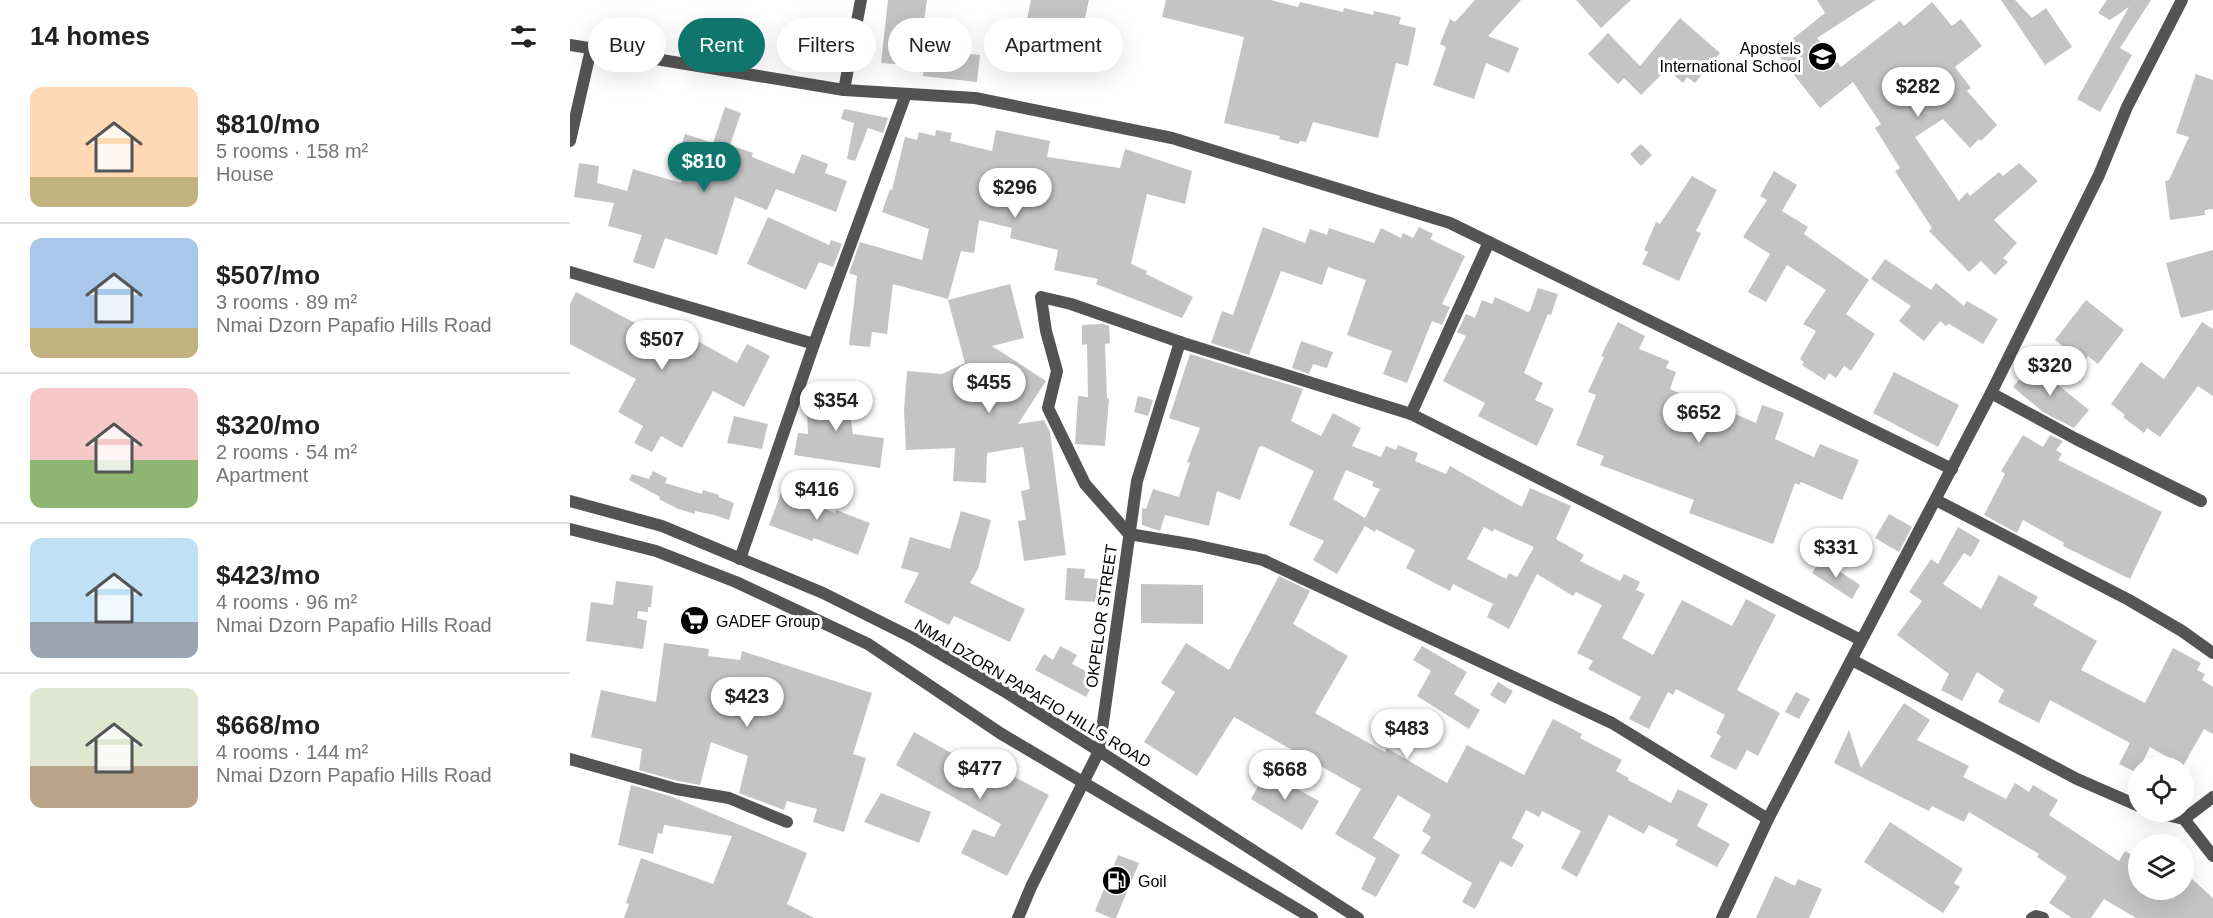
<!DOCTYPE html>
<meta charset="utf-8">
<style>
body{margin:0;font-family:Arial,sans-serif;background:#f6f6f6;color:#222;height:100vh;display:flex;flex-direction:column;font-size:22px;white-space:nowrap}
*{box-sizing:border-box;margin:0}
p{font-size:20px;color:#767676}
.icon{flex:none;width:33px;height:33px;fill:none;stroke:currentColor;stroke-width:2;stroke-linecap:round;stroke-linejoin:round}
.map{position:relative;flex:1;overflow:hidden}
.drawer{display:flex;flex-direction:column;background:#fff;width:570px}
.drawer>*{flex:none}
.hud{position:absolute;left:18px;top:18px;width:570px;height:54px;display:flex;gap:12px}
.tools{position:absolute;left:1558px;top:756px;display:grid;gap:12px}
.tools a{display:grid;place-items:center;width:66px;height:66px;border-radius:50%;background:#fff;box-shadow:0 6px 24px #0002;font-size:30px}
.price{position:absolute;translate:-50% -51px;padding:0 14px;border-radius:21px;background:#fff;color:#222;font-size:20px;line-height:39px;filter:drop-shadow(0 2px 3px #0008)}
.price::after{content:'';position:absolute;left:50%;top:36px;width:18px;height:14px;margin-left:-9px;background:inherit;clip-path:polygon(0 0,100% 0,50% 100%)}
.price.on{background:#0f766e;color:#fff}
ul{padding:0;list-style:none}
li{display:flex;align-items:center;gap:18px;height:150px;padding:0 30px}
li+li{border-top:2px solid #e0e0e0}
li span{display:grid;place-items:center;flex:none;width:168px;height:120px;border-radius:12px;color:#555}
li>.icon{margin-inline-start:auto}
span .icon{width:72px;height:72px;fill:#fffc;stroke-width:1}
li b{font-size:26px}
h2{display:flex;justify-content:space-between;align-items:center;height:72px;padding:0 30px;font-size:26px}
.chip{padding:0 21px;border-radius:27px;background:#fff;box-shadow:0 6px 24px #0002;font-size:21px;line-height:54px}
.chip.on{background:#0f766e;color:#fff}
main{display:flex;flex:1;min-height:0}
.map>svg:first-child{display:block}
</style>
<main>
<section class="drawer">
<h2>14 homes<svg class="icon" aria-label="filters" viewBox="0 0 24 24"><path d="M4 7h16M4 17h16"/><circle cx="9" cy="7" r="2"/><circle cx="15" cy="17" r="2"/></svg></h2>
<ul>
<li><span style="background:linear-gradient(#ffd9b3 75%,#c2b280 0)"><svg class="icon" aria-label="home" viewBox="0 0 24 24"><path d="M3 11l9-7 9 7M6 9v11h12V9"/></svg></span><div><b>$810/mo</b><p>5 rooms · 158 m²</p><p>House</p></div></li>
<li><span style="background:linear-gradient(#a9c7e8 75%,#c2b280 0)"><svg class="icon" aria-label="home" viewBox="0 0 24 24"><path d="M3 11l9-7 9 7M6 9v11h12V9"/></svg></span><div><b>$507/mo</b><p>3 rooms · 89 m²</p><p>Nmai Dzorn Papafio Hills Road</p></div></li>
<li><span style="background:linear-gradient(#f6c9c9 60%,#8fb573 0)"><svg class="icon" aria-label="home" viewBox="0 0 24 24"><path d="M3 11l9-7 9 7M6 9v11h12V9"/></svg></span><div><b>$320/mo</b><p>2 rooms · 54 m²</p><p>Apartment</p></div></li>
<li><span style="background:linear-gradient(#bfe0f5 70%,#9aa5b1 0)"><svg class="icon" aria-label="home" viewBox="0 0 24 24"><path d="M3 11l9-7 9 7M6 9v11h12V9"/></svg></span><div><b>$423/mo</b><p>4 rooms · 96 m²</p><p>Nmai Dzorn Papafio Hills Road</p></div></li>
<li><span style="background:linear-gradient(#dfe7d0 65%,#b9a48a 0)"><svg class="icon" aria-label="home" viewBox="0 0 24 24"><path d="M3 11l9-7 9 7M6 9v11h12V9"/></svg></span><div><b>$668/mo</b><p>4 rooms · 144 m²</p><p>Nmai Dzorn Papafio Hills Road</p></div></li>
</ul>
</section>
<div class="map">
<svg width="1643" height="918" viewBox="0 0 1643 918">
<rect width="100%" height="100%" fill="#fff"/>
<g fill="#c4c4c4" fill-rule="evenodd">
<path d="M318,0H357L350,48L410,55L407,82L353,76L354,66L311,63Z"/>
<path d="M461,0H519L507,53L472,46L474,38L454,34Z"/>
<path d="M596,0H701L728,7L730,2L773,12L774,8L803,15L804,11L831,17L829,24L846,28L838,66L826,63L808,138L743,122L736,142L730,141L728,144L709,139L710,136L654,123L674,37L592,17Z"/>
<path d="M905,0H951L918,36L949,48L939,73L916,63L904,99L863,85L876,47L870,44L880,19L885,22Z"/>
<path d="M1006,0H1061L1031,28Z"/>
<path d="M1247,0H1306L1247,38L1271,67L1330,21L1334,26L1362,2L1382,26L1391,19L1412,46L1385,67L1401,88L1397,91L1427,125L1411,141L1409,139L1400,148L1373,119L1345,137L1389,201L1397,192L1400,196L1429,172L1433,176L1449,163L1468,181L1424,220L1447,243L1433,258L1438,262L1425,275L1411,261L1399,272L1359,231L1362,228L1325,171L1330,168L1305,128L1311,124L1283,82L1250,108L1206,52L1255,13Z"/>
<path d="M1431,0H1445L1462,18L1476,8L1502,47L1475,65Z"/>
<path d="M1537,0H1581L1550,48L1562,55L1530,112L1507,99L1559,7L1540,20L1528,13Z"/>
<path d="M1110,18L1150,53L1125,83L1117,77L1113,83L1097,69L1071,95L1054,78L1048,84L1018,54L1038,33L1070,66Z"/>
<path d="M1626,74L1643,80V209L1635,210V215L1600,220L1595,181L1599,180L1619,137L1606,133Z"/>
<path d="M155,107L171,113L160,145L183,153L182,157L224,174L232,154L258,164L255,173L277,181L266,212L206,189L197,210L165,197L147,255L95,238L84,269L63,262L72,235L38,226L44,203L4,197L9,163L29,166L27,183L57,191L63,169L111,183L120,153L110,150L115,134L143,143Z"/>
<path d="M274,109L318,118L313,133L298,128L285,161L277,159L284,123L271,119Z"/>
<path d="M366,130L382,133L380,141L422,151L426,130L480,141L477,157L550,168L555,149L622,171L615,204L577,194L561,264L577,271L576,274L623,297L612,318L526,284L528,279L484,270L488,250L440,238L442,228L409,220L404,253L391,251L378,299L323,284L317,334L302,332L300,347L279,345L287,276L279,273L290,242L352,260L359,229L312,212L320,189L322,190L335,137L347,140L349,132L365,136Z"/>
<path d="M1071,144L1082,155L1071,166L1060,154Z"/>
<path d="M1204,171L1227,185L1212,211L1238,227L1234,234L1299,280L1276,314L1305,334L1281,371L1274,366L1266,378L1259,373L1255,380L1232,365L1234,362L1230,359L1246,331L1233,324L1256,290L1217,265L1196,302L1178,292L1200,254L1173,237L1197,200L1190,196Z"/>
<path d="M1122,176L1147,190L1126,231L1131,233L1109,281L1072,264L1078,252L1074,250L1086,222L1090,224Z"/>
<path d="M198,217L259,245L261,240L272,244L263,267L249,262L236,290L177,264Z"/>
<path d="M693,227L735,243L740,229L757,235L759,228L804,243L811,228L831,238L833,233L843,238L849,227L863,234L860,239L895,256L872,304L880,307L872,325L862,321L837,383L813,374L822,351L777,335L796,280L758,267L752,285L711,271L679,355L641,343L652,311L663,315Z"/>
<path d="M1643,250V310L1611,318L1596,263Z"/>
<path d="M1315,259L1361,290L1366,283L1394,306L1397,301L1428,319L1413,344L1379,324L1376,326L1370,321L1354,341L1329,321L1341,306L1301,279Z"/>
<path d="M440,284L454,338L422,346L476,381L448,424L474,420L480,432L496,555L454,561L448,521L456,520L451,491L460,489L453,447L417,453L416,483L383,481L385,448L336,450L334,410L337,371L372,374L395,363L378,300Z"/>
<path d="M968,288L988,294L981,315L978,314L954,373L973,383L965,400L984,409L967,446L908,416L915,403L873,381L896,336L887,332L896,314L905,318L912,300L922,304L925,297L958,312L960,311Z"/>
<path d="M6,292L90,336L97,324L167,363L177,344L200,356L174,407L143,391L112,448L91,436L82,452L64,443L73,426L48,412L66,379L0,344V304Z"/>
<path d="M1516,300L1554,330L1528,364L1518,356L1513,363L1485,340Z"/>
<path d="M1048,322L1075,336L1069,349L1099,361L1096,368L1106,372L1100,389L1130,402L1133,394L1160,406L1158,411L1186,423L1192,405L1214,413L1205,439L1244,457L1250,444L1289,460L1272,500L1231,482L1229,485L1225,483L1203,544L1119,513L1124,500L1030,465L1034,456L1006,445L1026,395L1018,392L1034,357L1031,356Z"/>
<path d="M1632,322L1643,329V396L1628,386L1590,437L1577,428L1574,433L1553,417L1555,415L1541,404L1571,362L1594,379Z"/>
<path d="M533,324L539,326L540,343L535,344L537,398L539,399L535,446L505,444L508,396L518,397L517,344L512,345V325Z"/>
<path d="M731,341L763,352L757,368L743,364L739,374L722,368Z"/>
<path d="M620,354L733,389L721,421L751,436L763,413L791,428L782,446L811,457L816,446L826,450L828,445L848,453L845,461L876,474L880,466L952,507L960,488L1001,506L986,539L1014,555L1010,561L1050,581L1054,574L1070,582L1066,590L1075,594L1052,638L1083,655L1112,600L1162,626L1176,599L1206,615L1167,690L1210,713L1188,756L1177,750L1166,770L1140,757L1151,736L1146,733L1155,715L1106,689L1103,695L1098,692L1079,729L1059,719L1071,697L1018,669L1023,661L1007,653L1032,605L1006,592L1003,596L967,574L939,629L917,617L923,604L883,584L880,591L836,568L845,550L806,529L805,532L795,526L767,574L743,560L754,541L719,525L744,471L692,446L689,447L670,500L647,491L639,526L595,515L590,531L572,525V508L576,509L583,489L609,497L620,463L617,462L630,428L599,418ZM776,470L804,482L802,486L810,489L795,518L763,499ZM914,527L923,532L924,529L964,547L947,577L939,573L936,579L897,559Z"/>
<path d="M1462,364L1519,410L1504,428L1473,412L1443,387Z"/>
<path d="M1324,372L1389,405L1368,447L1303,413Z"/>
<path d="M276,388L283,434L314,438L310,468L224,455L228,433L238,434L236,391Z"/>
<path d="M568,396L583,400L578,416L564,412Z"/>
<path d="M164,416L198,424L192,449L157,443Z"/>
<path d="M1453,435L1473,447L1480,435L1493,441L1486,450L1492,454L1488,460L1592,512L1560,579L1493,546L1494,543L1453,520L1447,533L1414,515L1435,474L1431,471Z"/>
<path d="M83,471L97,478L95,483L132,494L133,490L149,495V497L164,503L159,520L144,515L125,511V514L108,509L89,499L90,497L59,480L62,474L79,479Z"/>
<path d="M219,479L237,486L231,500L265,513L266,510L300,523L288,555L244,538L242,541L199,525L211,493L213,494Z"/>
<path d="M391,511L421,520L408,569L400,583L455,609L440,642L384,616L379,625L334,602L349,573L331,568L340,537L380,549Z"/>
<path d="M1319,514L1342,527L1329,552L1305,538Z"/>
<path d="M1388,527L1410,540L1401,557L1394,553L1373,584L1411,609L1429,575L1468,597L1463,605L1527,641L1511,670L1575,703L1603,648L1631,663L1627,670L1635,674L1632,680L1643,687V734L1634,729L1613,766L1580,747L1567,773L1549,764L1560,743L1480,700L1469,723L1428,702L1434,690L1407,672L1392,701L1371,690L1379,674L1327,635L1352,601L1339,592L1361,559L1368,564Z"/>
<path d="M1251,559L1290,585L1282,599L1242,573Z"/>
<path d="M497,568L515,569L514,578L542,580L541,603L495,600Z"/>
<path d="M709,576L740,591L723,624L778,656L745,713L815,752L817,748L877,783L897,745L954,775L983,719L1012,734L1010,738L1052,760L1046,771L1059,778L1058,780L1101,803L1108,789L1138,804L1127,826L1160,844L1147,867L1105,845L1108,840L1079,825L1074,834L1039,815L1007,877L991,868L1011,831L972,811L969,817L956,810L942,838L954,845L942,867L930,861L905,909L892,902L902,883L851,853L861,837L852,831L861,815L828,795L803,838L830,855L806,897L791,889L806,858L765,834L791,789L664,717L627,776L574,742L605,692L591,683L616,643L659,670Z"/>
<path d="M46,581L83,586L81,607H78V612L68,611L67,618L77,621L73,649L16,641L21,602L43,605Z"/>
<path d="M571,584L633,585V624L571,623Z"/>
<path d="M94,643L139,649L138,656L170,660L172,651L302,693L283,754L296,758L274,832L243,822L247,809L217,801L214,810L169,793L178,756L141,742L130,785L108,781L69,770L72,749L21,737L31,690L86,702Z"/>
<path d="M490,646L507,655L502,664L527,677L516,697L465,670L474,654L483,660Z"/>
<path d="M852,646L897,672L884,694L910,710L899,729L847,696L861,671L843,660Z"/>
<path d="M928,682L943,691L935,704L920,695Z"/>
<path d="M1226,692L1240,699L1229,719L1215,712Z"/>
<path d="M1334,703L1360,720L1347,740L1399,766L1393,777L1436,799L1445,783L1459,792L1463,785L1488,800L1479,815L1549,861L1555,851L1569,859V890H1614V885L1621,878L1643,898V918H1566L1534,899L1521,918H1502L1479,903L1497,877L1467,857L1469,854L1399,812L1394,822L1362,806L1359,811L1264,763L1279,730L1291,768Z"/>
<path d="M344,732L429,780L433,771L479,795L437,876L391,853L403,829L424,837L431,824L326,765Z"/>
<path d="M696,772L749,801L732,830L681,799Z"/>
<path d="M61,785L100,796L237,853L217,904L244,918H54L59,904L56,903L71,858L143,884L162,836L94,825L92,834L88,833L83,854L48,845Z"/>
<path d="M311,793L361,812L349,843L294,822Z"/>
<path d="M1320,822L1393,869L1384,883L1390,887L1373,913L1294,862Z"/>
<path d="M548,855L569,863L546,918H541L525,911Z"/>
<path d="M1205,876L1225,886L1228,879L1252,889L1239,918H1186Z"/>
</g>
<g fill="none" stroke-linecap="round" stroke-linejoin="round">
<g stroke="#545454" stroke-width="12">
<path d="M0,45L274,90L405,98L602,138L880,223L1382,469"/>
<path d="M274,90L291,0"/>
<path d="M0,141L21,49"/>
<path d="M0,272L244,344"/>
<path d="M1421,393L1506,439L1631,501"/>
<path d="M841,414L919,242"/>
<path d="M1366,500L1559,600L1612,631L1643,653"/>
<path d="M170,559L244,344L336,94"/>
<path d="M1282,660L1507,779L1569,806"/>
<path d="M0,759L106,789L159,798L217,822"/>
<path d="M1582,812L1614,819L1643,797"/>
<path d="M1198,819L1042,723L693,560L625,545L559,534L515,484L478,408L487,371L476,331L471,297L501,304L610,342L841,414L1291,640"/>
<path d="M1614,819L1643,856"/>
<path d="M448,918L461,887L529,751L567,481L610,342"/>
<path d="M1152,918L1198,819L1421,393L1529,175L1557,107L1612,0"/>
<path d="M1462,918L1466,916L1473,918"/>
</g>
<g stroke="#545454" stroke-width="12">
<path d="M0,501L92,526L253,593L343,638L434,691L529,751L788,918"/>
<path d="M0,529L86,551L166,582L298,644L430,733L742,918"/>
</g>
</g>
<defs>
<symbol id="school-disc" viewBox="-11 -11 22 22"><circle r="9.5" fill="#000" stroke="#fff"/><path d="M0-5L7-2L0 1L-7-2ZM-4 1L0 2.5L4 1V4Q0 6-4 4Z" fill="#fff"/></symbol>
<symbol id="supermarket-disc" viewBox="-11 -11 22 22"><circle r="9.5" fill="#000" stroke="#fff"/><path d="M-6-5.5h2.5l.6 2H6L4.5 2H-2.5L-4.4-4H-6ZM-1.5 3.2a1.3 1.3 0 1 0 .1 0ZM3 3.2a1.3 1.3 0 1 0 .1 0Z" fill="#fff"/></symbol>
<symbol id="fuel-disc" viewBox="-11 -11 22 22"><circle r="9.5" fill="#000" stroke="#fff"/><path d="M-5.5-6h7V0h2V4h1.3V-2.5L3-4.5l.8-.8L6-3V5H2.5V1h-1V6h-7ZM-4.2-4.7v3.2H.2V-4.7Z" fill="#fff"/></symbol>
</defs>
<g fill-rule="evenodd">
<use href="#school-disc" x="1236" y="40" width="33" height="33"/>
<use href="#supermarket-disc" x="108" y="604" width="33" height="33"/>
<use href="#fuel-disc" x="530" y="864" width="33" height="33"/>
</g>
<g text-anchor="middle" stroke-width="6" stroke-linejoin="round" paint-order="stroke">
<g font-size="16" fill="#000" stroke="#fff" text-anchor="start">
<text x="1231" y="54" text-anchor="end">Apostels<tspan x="1231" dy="18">International School</tspan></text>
<text x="146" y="627">GADEF Group</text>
<text x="568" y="887">Goil</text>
</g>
<g font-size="16" fill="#000" stroke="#fff">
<text transform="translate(531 616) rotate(-82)" y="6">OKPELOR STREET</text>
<text transform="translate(463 693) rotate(31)" y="6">NMAI DZORN PAPAFIO HILLS ROAD</text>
</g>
</g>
</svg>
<div class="tools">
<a><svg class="icon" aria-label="locate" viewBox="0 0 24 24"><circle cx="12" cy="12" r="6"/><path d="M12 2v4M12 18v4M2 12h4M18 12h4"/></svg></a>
<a><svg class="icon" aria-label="layers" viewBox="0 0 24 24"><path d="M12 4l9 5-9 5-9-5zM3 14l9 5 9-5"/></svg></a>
</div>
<b class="price" style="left:1348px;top:118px">$282</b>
<b class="price on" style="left:134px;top:193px">$810</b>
<b class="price" style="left:445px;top:219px">$296</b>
<b class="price" style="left:92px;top:371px">$507</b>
<b class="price" style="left:1480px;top:397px">$320</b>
<b class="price" style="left:419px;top:414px">$455</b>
<b class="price" style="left:266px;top:432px">$354</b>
<b class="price" style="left:1129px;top:444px">$652</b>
<b class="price" style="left:247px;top:521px">$416</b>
<b class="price" style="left:1266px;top:579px">$331</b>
<b class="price" style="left:177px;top:728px">$423</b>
<b class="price" style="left:837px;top:760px">$483</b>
<b class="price" style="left:410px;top:800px">$477</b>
<b class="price" style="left:715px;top:801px">$668</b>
<div class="hud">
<a class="chip">Buy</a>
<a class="chip on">Rent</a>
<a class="chip">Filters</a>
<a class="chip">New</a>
<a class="chip">Apartment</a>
</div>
</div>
</main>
